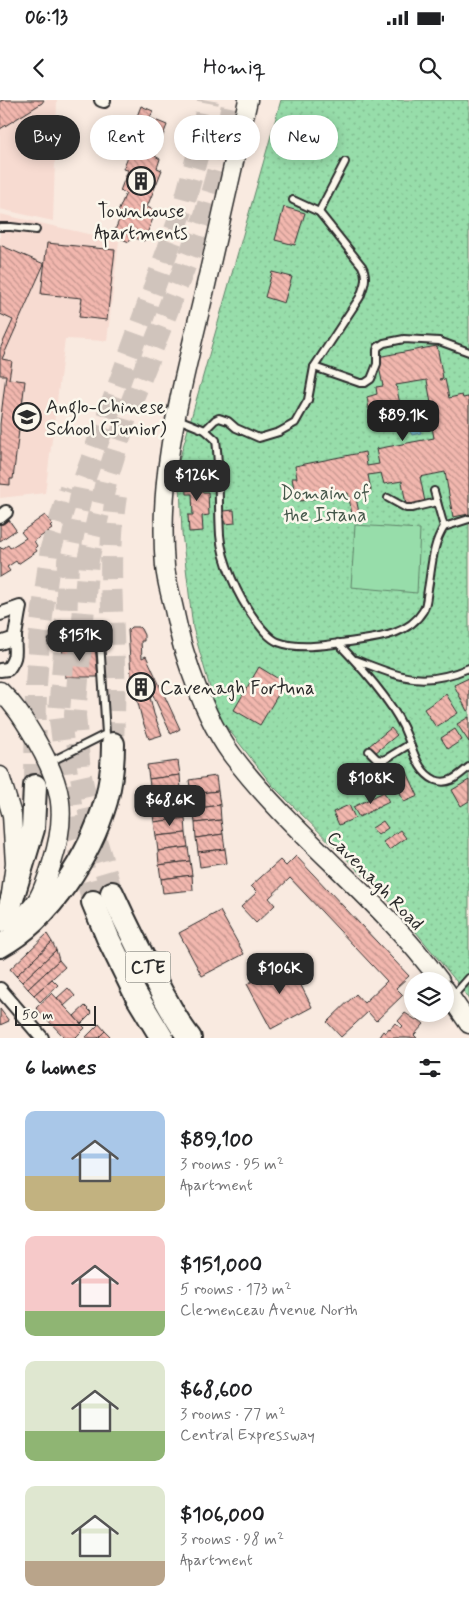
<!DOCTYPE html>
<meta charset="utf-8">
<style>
body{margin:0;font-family:Mynerve,sans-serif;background:#f2f2f2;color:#202124;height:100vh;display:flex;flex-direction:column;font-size:19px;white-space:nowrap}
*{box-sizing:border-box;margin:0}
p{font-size:16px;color:#757577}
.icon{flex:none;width:28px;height:28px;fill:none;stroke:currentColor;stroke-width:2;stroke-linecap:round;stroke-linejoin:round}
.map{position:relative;height:938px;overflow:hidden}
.drawer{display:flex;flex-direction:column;background:#fff;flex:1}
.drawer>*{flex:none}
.guide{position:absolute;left:15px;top:15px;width:440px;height:45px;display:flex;gap:10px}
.controls{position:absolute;left:404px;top:872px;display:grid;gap:10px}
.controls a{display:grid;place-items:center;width:50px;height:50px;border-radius:50%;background:#fff;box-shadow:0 2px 12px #0003;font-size:25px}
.scale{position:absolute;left:15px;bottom:12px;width:81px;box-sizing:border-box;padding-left:5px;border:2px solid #2b2b2b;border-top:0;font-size:14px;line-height:18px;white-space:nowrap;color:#2b2b2b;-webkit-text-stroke:4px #fbf7ec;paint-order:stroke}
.price{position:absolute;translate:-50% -42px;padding:0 11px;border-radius:10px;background:#2b2b2b;color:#fff;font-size:16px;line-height:32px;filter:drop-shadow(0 1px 2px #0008)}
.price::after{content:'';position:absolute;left:50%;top:30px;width:15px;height:11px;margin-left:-8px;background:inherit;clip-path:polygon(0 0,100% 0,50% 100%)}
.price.active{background:#222;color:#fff}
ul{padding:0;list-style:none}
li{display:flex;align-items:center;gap:15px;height:125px;padding:0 25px}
li span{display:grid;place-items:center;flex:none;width:140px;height:100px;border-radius:10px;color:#555}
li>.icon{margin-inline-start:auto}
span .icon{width:60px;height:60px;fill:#fffc;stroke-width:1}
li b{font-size:21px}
h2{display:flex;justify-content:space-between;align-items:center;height:60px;padding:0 25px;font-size:21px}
.chip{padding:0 18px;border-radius:22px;background:#fff;box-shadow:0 2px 12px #0003;font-size:18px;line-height:45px}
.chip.active{background:#2b2b2b;color:#fff}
.status{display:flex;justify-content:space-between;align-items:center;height:35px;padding:0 25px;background:#fff;direction:ltr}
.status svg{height:14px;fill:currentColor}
header{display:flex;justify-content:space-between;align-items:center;height:65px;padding:0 25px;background:#fff;font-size:22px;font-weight:600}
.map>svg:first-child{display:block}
</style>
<div class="status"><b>06:13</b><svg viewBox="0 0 49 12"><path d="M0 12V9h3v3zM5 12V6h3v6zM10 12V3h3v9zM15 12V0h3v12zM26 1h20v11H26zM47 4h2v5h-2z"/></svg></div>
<header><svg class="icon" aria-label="back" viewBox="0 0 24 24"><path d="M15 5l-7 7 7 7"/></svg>Homiq<svg class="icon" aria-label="search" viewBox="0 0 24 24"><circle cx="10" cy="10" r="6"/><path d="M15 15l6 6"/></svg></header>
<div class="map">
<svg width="469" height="938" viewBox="0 0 469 938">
<defs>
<pattern id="park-dots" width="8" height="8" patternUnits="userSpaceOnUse" patternTransform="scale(1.25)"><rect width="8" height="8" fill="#97ddaa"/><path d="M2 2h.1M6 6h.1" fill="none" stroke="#82be92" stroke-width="1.8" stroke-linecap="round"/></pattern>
<pattern id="water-rules" width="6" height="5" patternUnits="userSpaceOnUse" patternTransform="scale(1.25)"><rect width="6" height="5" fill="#84cde5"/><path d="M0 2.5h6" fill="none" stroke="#72b0c5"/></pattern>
<pattern id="building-back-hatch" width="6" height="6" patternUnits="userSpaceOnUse" patternTransform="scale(1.25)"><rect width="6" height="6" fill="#f2b7ae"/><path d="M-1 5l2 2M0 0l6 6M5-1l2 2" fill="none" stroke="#c4958e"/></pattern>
</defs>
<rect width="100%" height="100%" fill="#f9eae0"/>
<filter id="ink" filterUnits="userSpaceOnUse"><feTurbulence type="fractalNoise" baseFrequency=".02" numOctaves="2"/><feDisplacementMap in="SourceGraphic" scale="10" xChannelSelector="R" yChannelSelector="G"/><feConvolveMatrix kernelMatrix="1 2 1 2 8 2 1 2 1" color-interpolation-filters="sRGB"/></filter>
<g filter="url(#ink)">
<g fill="#f7dbd1">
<path d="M0,0H57L53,121L0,109Z"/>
<path d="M0,114L119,141L107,241L65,239L45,393L0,398Z"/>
</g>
<path fill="url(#park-dots)" stroke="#61846a" d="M281,0H469V900L461,887L398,810L272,685L218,616L193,528L182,433L179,361Z"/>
<path fill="#97ddaa" stroke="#61846a" d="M355,425L420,429L417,493L351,487Z"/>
<path fill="url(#water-rules)" stroke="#608c9b" d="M412,306L420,309L418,320L421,333L412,335L404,321Z"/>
<g fill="url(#building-back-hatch)" stroke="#2b2b2b">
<path d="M4,0H44L42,3L0,29V1Z"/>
<path d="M141,6L153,11L150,18L167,25L155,56L160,59L157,68L162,70L147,107L156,111L144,141L132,137L129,142L113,135L122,113L118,112L126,93L120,91L128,70L123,69L131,49L125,47Z"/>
<path d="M284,107L305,113L295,145L275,140Z"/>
<path d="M47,143L115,150L107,220L79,217L82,198L41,194Z"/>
<path d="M0,145L44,164L2,259L12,261L9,279L25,281L13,379H10V385L0,384V324L6,275H0V249L13,220L0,214Z"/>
<path d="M272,172L292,177L284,203L265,197Z"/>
<path d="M437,246L443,278L439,279L440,280L445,279L449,298L462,295L463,298L468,297L469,302V414L453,417L445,372L420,377L425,402L406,405L402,381L384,384L381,373L368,375L371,390L355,393L359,413L352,414L348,393L300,401L299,393L295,394L292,378H297L295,366L365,352L367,366L379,364L376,349L434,338L431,321H434L427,280L396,285L400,304L369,309L367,297L377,294L376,287L383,286L377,257Z"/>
<path d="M201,372L202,392H208L209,415L202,416L203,431L189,432L188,415H193L192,394H187L186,373Z"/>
<path d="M234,410L235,423L225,424L224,411Z"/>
<path d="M45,415L52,424L50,426L52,429L34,441L37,446L35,448L37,451L18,464L16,461L7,467L10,471L0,477V447L2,449L8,445L10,448L26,438L21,432Z"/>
<path d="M5,419L7,422L9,420L16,430L0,441V423Z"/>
<path d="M131,527H139L141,529L144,535V541H141L142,558L146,556L180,629L171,634L146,580L154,614L162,635L149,639L142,619L131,575L128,530Z"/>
<path d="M62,546H95L98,577H65Z"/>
<path d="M259,567L285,583L260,625L234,610Z"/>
<path d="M469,578V610L467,611L454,585Z"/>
<path d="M446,594L458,613L436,627L424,609Z"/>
<path d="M469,617V642L457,624Z"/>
<path d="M391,628L397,635L375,653L369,646Z"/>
<path d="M455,629L462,640L448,649L441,638Z"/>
<path d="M178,661L180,675L149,679L147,665Z"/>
<path d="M407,672L418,696L404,702L394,678Z"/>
<path d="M180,675L181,690L151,693L149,679Z"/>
<path d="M216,676L218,691L191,694L189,680Z"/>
<path d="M469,680V701L461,706L452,690Z"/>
<path d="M181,690L183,704L152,708L151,693Z"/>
<path d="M218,691L220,705L193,709L191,694Z"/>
<path d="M384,692L389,702L359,717L353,707Z"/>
<path d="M183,704L185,718L154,722L152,708Z"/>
<path d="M220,705L221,720L195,723L193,709Z"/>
<path d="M349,705L355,718L339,725L333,712Z"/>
<path d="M185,718L186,733L156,736L154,722Z"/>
<path d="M221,720L223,734L196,738L195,723Z"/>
<path d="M383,721L388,728L378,735L372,728Z"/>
<path d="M400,730L406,738L389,750L383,742Z"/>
<path d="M186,733L188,747L158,751L156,736Z"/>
<path d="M223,734L225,749L198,752L196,738Z"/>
<path d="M188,747L190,761L159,765L158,751Z"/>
<path d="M225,749L227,763L200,767L198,752Z"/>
<path d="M296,756L409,876L396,888L403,895L376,921L368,912L341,937L327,922L356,894L364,903L387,881L290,778L269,798L275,805L256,823L241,807L257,792L251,786L280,760L286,766Z"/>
<path d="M190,761L192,775L161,779L159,765Z"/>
<path d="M192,775L193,790L163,793L161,779Z"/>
<path d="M220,811L244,854L202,876L179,833Z"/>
<path d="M47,834L52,842L16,876L10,869Z"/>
<path d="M52,842L56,850L22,882L16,876Z"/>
<path d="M56,850L59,860L28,889L22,882Z"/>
<path d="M59,860L65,867L34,895L28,889Z"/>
<path d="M289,862L312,907L271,929L247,884Z"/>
<path d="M52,879L58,885L40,902L34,895Z"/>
<path d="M68,888L75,896L64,906L57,898Z"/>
<path d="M52,893L85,928L75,938H65L36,908Z"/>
<path d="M85,906L92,913L81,924L74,916Z"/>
<path d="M0,909L9,921L0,925Z"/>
<path d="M405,913L416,920L418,919L424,924L414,935L417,938H378L383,931L385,933L389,928L390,929L395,923L401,928L403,926L398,921Z"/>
<path d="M99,924L105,931L98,938H85Z"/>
<path d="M105,931L110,936L108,938H98Z"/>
</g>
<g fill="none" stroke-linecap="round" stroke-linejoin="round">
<g stroke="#d0c4bc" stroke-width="22" stroke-dasharray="22 11" stroke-linecap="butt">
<path d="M113,644C114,619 115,593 114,568C113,510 107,453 116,396"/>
<path d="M35,686L36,586L39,539L51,448L70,389"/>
<path d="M112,793L93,730L80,672L75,615L88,460L106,382L128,311L205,115L221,59L233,0"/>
<path d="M93,802L75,736L59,612L66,528L68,461L84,380L183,108L198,53L208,0"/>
</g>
<defs>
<g id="lane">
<path d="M319,112L345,62"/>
<path d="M0,127H11L36,130"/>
<path d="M314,267L360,283H365L371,279L377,264V250L378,247L384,243L404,239L439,241L469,252"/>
<path d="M178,319L205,330L216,340C220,372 218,403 220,435C222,461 238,497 254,518C260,526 268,538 278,542C299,550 327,545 349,542C375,538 408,536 423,511C427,505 427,495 428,489C432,467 432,445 444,427L469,419"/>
<path d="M205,330L215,320L219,318L228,321L236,328L259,338L279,332L295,323L308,300L314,267L360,197C364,186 368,177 362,166L319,112L293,100"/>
<path d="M434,391L444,427"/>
<path d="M388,398L406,408H412L437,402"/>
<path d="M338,543C361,567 396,605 407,636C414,652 418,672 435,680C449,686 459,675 469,667"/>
<path d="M356,560C401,577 422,588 469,568"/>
<path d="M369,651L377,659L384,660L410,644"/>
<path d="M50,662L106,634L100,541L52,542"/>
<path d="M453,896L469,878"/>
</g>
<g id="street">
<path d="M101,0L104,1"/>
<path d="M0,417L6,412"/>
<path d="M0,514L20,507C18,516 17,525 15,535C13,551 19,554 8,569L0,570"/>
<path d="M0,543L15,538"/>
<path d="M0,889L42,938"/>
</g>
<g id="secondary">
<path d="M248,0C233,66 218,132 203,198C182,286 157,374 165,466C166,479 170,492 173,505C177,522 180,540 186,557C197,591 211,627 232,655C294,737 380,798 440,881"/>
<path d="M0,591C16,606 25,622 36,640C62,685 68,713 52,763C48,776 44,788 38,799C32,809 21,819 13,828"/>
<path d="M0,676L12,715L15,764L9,809L0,823"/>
<path d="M445,889L469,924"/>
</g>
<g id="highway">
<path d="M112,793C128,828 145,862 163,895C172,910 179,925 190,938"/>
<path d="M93,802L108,838L136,895L162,938"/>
<path d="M9,809L33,729L35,686"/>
<path d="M0,846C51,818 90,755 106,701C111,683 113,662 113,644"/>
</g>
</defs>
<use href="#lane" stroke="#2b2b2b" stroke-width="10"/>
<use href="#street" stroke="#2b2b2b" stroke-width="16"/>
<use href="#secondary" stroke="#2b2b2b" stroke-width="21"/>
<use href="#highway" stroke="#2b2b2b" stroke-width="26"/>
<use href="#lane" stroke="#fbf7ec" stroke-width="6"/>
<use href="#street" stroke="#fbf7ec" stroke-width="12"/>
<use href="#secondary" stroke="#fbf7ec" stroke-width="18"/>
<use href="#highway" stroke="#fbf7ec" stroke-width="22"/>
</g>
</g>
<defs>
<symbol id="building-ring" viewBox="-11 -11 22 22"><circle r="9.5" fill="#fbf7ec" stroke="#2b2b2b" stroke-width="1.5"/><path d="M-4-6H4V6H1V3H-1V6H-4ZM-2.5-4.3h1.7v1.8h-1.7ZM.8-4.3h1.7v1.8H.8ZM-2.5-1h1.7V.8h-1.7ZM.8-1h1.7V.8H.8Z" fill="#2b2b2b"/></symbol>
<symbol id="school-ring" viewBox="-11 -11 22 22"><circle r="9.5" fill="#fbf7ec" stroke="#2b2b2b" stroke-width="1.5"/><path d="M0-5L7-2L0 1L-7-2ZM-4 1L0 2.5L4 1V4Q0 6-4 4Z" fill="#2b2b2b"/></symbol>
</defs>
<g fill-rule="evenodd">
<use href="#building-ring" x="125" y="65" width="32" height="32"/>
<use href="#school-ring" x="11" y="301" width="32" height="32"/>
<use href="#building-ring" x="125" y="571" width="32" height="32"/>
</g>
<g text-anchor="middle" stroke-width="5" stroke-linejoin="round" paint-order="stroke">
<rect fill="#fbf7ec" stroke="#696865" stroke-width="1" x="125.5" y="851.5" width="45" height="31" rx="4"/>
<g font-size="18" font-weight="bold" fill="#2b2b2b">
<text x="148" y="873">CTE</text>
</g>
<g font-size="19" fill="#2b2b2b" stroke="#fbf7ec" text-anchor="start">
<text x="141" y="117" text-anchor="middle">Townhouse<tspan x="141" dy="22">Apartments</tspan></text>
<text x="46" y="313">Anglo-Chinese<tspan x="46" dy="22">School (Junior)</tspan></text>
<text x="160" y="594">Cavenagh Fortuna</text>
</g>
<g font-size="19" fill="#46584b" stroke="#fbf7ec">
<text x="325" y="399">Domain of<tspan x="325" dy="22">the Istana</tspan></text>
</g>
<g font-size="19" fill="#2b2b2b" stroke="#fbf7ec">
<text transform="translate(376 780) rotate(46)" y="7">Cavenagh Road</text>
</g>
</g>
</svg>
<div class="controls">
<a><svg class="icon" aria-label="layers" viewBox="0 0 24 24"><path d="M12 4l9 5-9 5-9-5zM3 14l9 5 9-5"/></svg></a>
</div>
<div class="scale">50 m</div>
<b class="price active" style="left:403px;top:342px">$89.1K</b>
<b class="price" style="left:197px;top:402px">$126K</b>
<b class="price" style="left:80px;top:562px">$151K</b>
<b class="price" style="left:371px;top:705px">$108K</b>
<b class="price" style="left:170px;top:727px">$68.6K</b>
<b class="price" style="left:280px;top:895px">$106K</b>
<div class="guide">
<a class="chip active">Buy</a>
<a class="chip">Rent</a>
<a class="chip">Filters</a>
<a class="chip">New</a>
</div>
</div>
<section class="drawer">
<h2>6 homes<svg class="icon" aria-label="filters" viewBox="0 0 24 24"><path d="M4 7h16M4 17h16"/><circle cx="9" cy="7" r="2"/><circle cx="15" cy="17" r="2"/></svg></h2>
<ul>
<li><span style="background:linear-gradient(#a9c7e8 65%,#c2b280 0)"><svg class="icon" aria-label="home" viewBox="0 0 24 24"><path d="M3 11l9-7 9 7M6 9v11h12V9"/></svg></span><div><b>$89,100</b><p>3 rooms · 95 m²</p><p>Apartment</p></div></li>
<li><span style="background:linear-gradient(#f6c9c9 75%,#8fb573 0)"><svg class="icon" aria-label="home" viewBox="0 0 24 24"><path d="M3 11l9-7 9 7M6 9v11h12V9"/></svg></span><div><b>$151,000</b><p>5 rooms · 173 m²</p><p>Clemenceau Avenue North</p></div></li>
<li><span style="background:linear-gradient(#dfe7d0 70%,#8fb573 0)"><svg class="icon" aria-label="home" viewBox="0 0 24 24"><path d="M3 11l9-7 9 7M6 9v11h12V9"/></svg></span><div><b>$68,600</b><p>3 rooms · 77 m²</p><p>Central Expressway</p></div></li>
<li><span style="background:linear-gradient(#dfe7d0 75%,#b9a48a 0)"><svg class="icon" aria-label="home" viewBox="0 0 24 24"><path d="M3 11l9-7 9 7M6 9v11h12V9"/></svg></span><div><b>$106,000</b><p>3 rooms · 98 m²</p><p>Apartment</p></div></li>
</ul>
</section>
